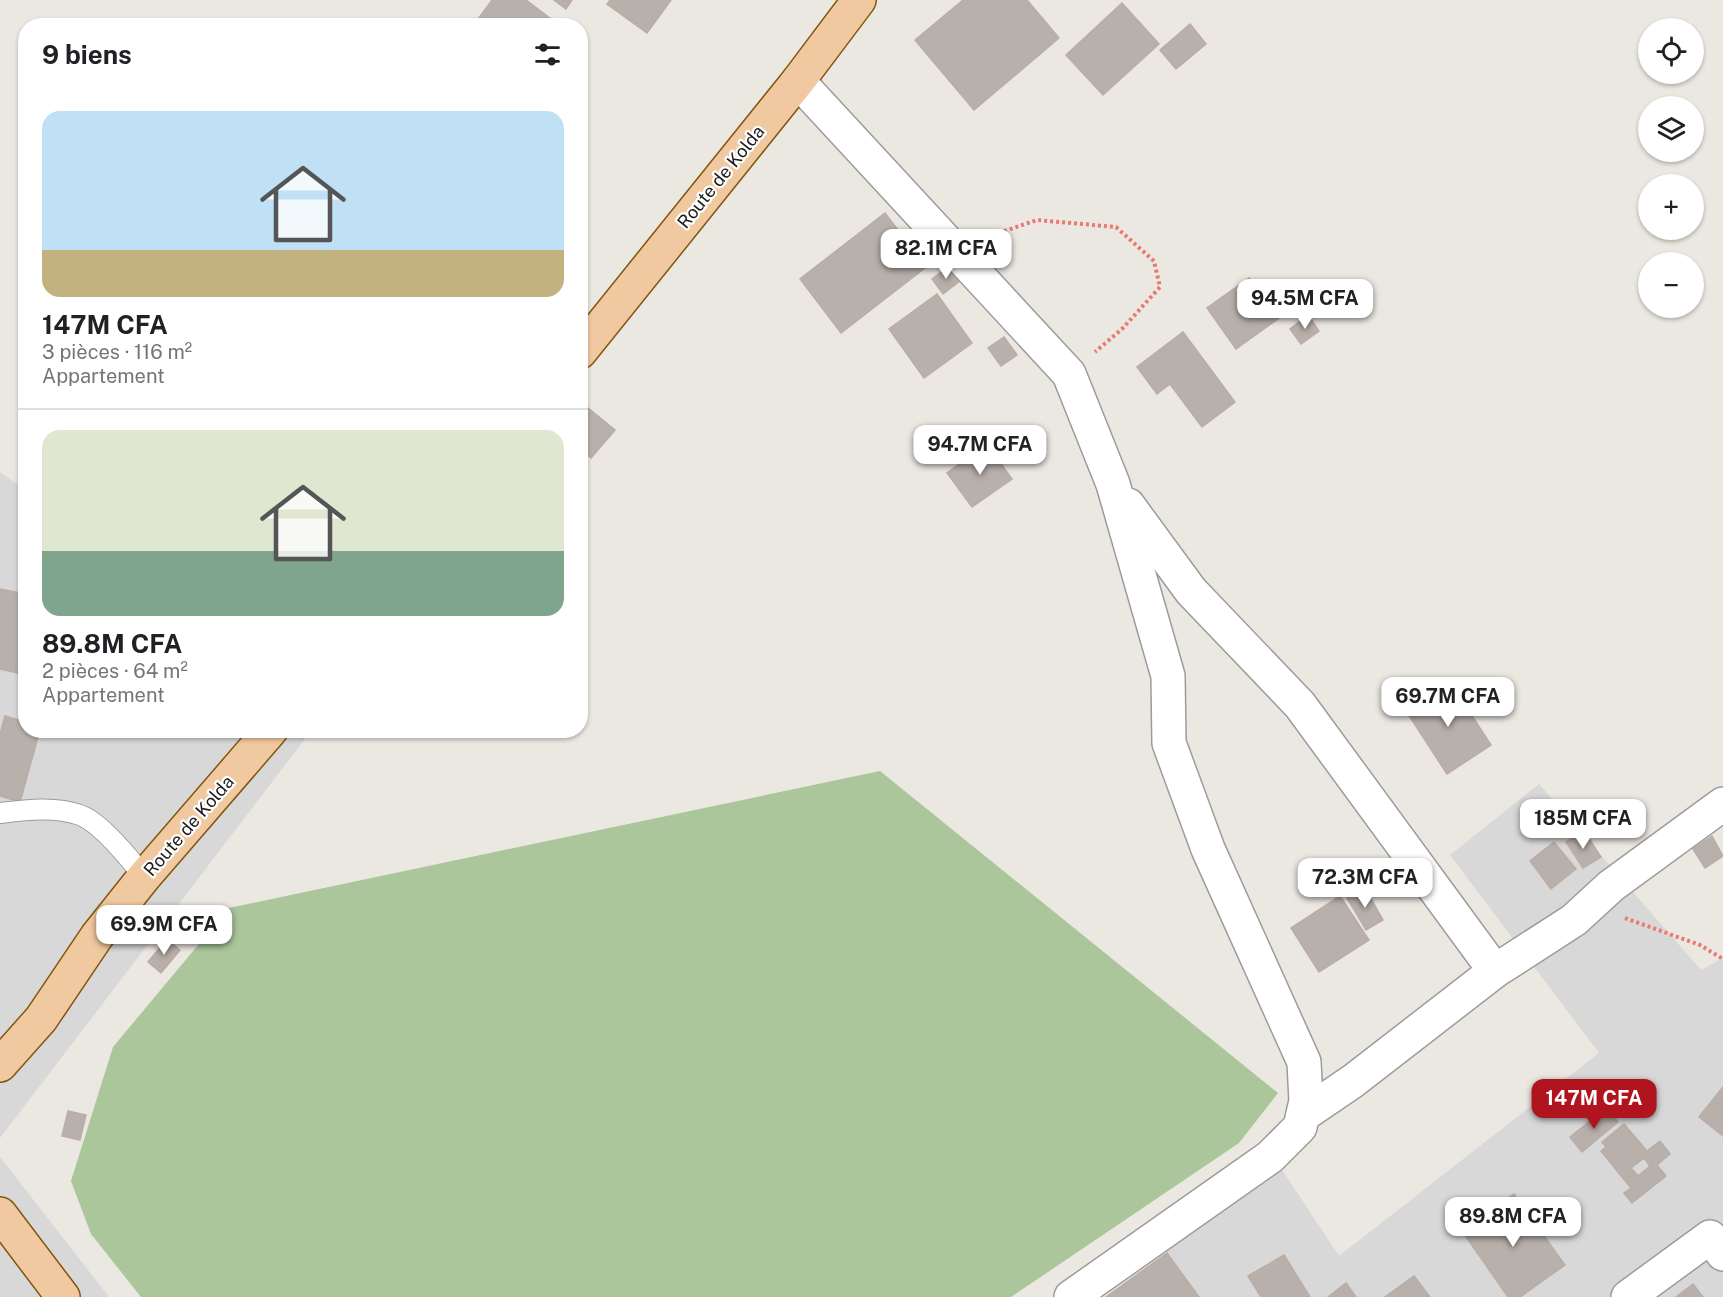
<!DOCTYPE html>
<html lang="fr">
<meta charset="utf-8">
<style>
body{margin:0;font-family:"Public Sans",sans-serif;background:#f2f2f2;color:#202124;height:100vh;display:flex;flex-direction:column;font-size:22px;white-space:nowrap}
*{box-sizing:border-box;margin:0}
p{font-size:20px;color:#757577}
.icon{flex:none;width:33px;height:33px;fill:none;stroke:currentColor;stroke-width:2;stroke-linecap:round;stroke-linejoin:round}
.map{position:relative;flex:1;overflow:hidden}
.panel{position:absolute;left:18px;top:18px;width:570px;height:720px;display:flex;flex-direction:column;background:#fff;border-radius:24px;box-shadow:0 2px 4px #0004}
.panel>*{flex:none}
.controls{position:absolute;left:1638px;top:18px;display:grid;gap:12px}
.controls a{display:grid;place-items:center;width:66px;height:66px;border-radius:50%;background:#fff;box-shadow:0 2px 4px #0004;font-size:30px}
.price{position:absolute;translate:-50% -51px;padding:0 14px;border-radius:12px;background:#fff;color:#222;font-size:20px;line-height:39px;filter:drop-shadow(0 2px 3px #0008)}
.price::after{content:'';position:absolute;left:50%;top:36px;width:18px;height:14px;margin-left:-9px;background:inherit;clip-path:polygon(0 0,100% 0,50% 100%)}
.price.selected{background:#b0151f;color:#fff}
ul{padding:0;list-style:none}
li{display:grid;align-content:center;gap:12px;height:318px;padding:0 24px}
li+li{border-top:2px solid #e0e0e0}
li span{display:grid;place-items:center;height:186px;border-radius:18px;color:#555}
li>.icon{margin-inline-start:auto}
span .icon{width:108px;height:108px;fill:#fffc;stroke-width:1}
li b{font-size:26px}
h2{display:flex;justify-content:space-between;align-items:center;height:72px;padding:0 24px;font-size:26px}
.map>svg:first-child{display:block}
</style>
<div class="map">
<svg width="1723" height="1297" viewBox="0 0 1723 1297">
<rect width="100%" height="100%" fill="#ebe7e1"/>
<g fill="#d9d8d8">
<path d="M0,472L17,484L25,477L26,730L311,731L0,1138Z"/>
<path d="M1539,784L1701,970L1723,958V1297H1185L1162,1240L1269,1150L1339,1256L1599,1053L1450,855Z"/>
<path d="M0,1157L109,1297H0Z"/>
</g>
<path fill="#aac69a" d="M880,771L1278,1093L1239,1143L1011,1297H141L91,1234L71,1181L113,1047L229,908Z"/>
<g fill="#b8b0ab" stroke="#bbada5" stroke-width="1.5" fill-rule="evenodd">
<path d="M492,0H526L555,22L552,26H473Z"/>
<path d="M554,0H572L566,9Z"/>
<path d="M610,0H671L647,33L607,4Z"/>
<path d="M963,0H1027L1059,38L974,110L915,40Z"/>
<path d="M1122,3L1159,44L1103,95L1066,55Z"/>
<path d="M1190,24L1206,44L1176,69L1160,50Z"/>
<path d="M885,213L926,267L841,333L800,279Z"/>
<path d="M950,266L961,280L943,294L932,279Z"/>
<path d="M1249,278L1279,318L1236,349L1207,308Z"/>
<path d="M937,294L972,343L924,378L889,329Z"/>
<path d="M1308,315L1319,331L1301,344L1290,329Z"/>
<path d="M1183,332L1235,402L1202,427L1170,384L1157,394L1137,367Z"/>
<path d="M1004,337L1017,355L1001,366L988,348Z"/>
<path d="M582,403L615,430L591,458L580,449Z"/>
<path d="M987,444L1012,479L972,507L947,473Z"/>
<path d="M0,589L26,594V633L18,673L0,669Z"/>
<path d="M26,633V674L18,673Z"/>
<path d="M1450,682L1491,745L1447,774L1406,711Z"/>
<path d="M5,716L26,722V730H40L20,802L0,796V734Z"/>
<path d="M1584,831L1601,857L1583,868L1566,842Z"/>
<path d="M1712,836L1723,856L1705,868L1693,849Z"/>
<path d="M1554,842L1576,869L1551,889L1530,861Z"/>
<path d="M1365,888L1383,920L1366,930L1347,898Z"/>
<path d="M1340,896L1369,940L1319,972L1291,928Z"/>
<path d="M167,939L180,950L161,973L148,962Z"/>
<path d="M1723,1087V1136L1699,1117Z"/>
<path d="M1606,1108L1618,1122L1582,1152L1570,1137Z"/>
<path d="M68,1111L86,1115L80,1140L62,1136Z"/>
<path d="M1624,1124L1647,1151L1660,1141L1670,1154L1657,1165L1666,1176L1632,1203L1624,1193L1631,1188L1601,1151L1606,1147L1602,1142ZM1644,1158L1650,1166L1638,1176L1631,1168Z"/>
<path d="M1514,1194L1565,1265L1520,1297H1508L1462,1231Z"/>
<path d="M1167,1253L1199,1297H1106Z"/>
<path d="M1284,1255L1310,1297H1261L1248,1276Z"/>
<path d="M1414,1276L1430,1297H1385Z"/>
<path d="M1346,1283L1356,1297H1328Z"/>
<path d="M1693,1284L1703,1297H1676Z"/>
</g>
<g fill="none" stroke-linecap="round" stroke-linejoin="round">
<defs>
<path id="lane" d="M0,813C25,810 55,806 80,815C100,822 131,860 144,877"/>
<g id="street">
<path d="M798,81L1069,374L1113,484L1168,676L1169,743L1208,849L1304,1062L1306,1101L1300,1127L1270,1157L1071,1297"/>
<path d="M1128,505L1191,591L1300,705L1495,971"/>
<path d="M1303,1115L1353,1081L1495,971L1574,920L1611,886L1723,804"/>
<path d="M1628,1297L1710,1237L1723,1254"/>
</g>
<g id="primary">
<path d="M580,352L798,81L859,0"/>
<path d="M0,1065L41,1019L97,936L144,877L271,730"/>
<path d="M0,1214L63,1297"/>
</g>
</defs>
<use href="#lane" stroke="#9c9c9c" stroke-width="22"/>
<use href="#street" stroke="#9c9c9c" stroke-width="36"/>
<use href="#primary" stroke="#82550f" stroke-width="36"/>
<g stroke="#ea7873" stroke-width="4" stroke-dasharray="3 3" stroke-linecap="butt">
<path d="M987,237L1037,220L1116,227L1154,261L1160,287L1122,329L1095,352"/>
<path d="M1625,918L1700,945L1723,959"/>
</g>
<use href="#lane" stroke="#fff" stroke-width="20"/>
<use href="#street" stroke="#fff" stroke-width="33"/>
<use href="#primary" stroke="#f1c9a0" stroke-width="33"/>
</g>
<g text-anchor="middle" stroke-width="4.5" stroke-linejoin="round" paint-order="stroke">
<g font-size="18" fill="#1b1b1b" stroke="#fff">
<text transform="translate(721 177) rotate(-51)" y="6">Route de Kolda</text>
<text transform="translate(189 826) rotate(-49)" y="6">Route de Kolda</text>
</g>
</g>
</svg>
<div class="controls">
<a><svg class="icon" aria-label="locate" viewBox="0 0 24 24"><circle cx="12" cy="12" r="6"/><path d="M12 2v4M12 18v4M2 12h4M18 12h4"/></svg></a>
<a><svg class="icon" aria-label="layers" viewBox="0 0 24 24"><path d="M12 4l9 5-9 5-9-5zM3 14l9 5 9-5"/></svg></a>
<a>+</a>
<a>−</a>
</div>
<b class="price" style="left:946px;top:280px">82.1M CFA</b>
<b class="price" style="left:1305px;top:330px">94.5M CFA</b>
<b class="price" style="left:980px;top:476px">94.7M CFA</b>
<b class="price" style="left:1448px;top:728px">69.7M CFA</b>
<b class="price" style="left:1583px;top:850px">185M CFA</b>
<b class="price" style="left:1365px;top:909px">72.3M CFA</b>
<b class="price" style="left:164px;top:956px">69.9M CFA</b>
<b class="price selected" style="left:1594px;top:1130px">147M CFA</b>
<b class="price" style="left:1513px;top:1248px">89.8M CFA</b>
<section class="panel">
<h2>9 biens<svg class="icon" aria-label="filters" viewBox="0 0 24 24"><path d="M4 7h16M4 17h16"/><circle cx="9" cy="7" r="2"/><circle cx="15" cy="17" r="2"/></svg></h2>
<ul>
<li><span style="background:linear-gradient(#bfe0f5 75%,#c2b280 0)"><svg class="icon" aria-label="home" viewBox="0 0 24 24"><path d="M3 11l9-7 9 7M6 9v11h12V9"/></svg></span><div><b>147M CFA</b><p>3 pièces · 116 m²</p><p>Appartement</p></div></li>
<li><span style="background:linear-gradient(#dfe7d0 65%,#7fa58c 0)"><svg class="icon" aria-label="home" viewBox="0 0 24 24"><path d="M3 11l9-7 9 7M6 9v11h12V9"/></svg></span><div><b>89.8M CFA</b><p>2 pièces · 64 m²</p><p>Appartement</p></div></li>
</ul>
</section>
</div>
